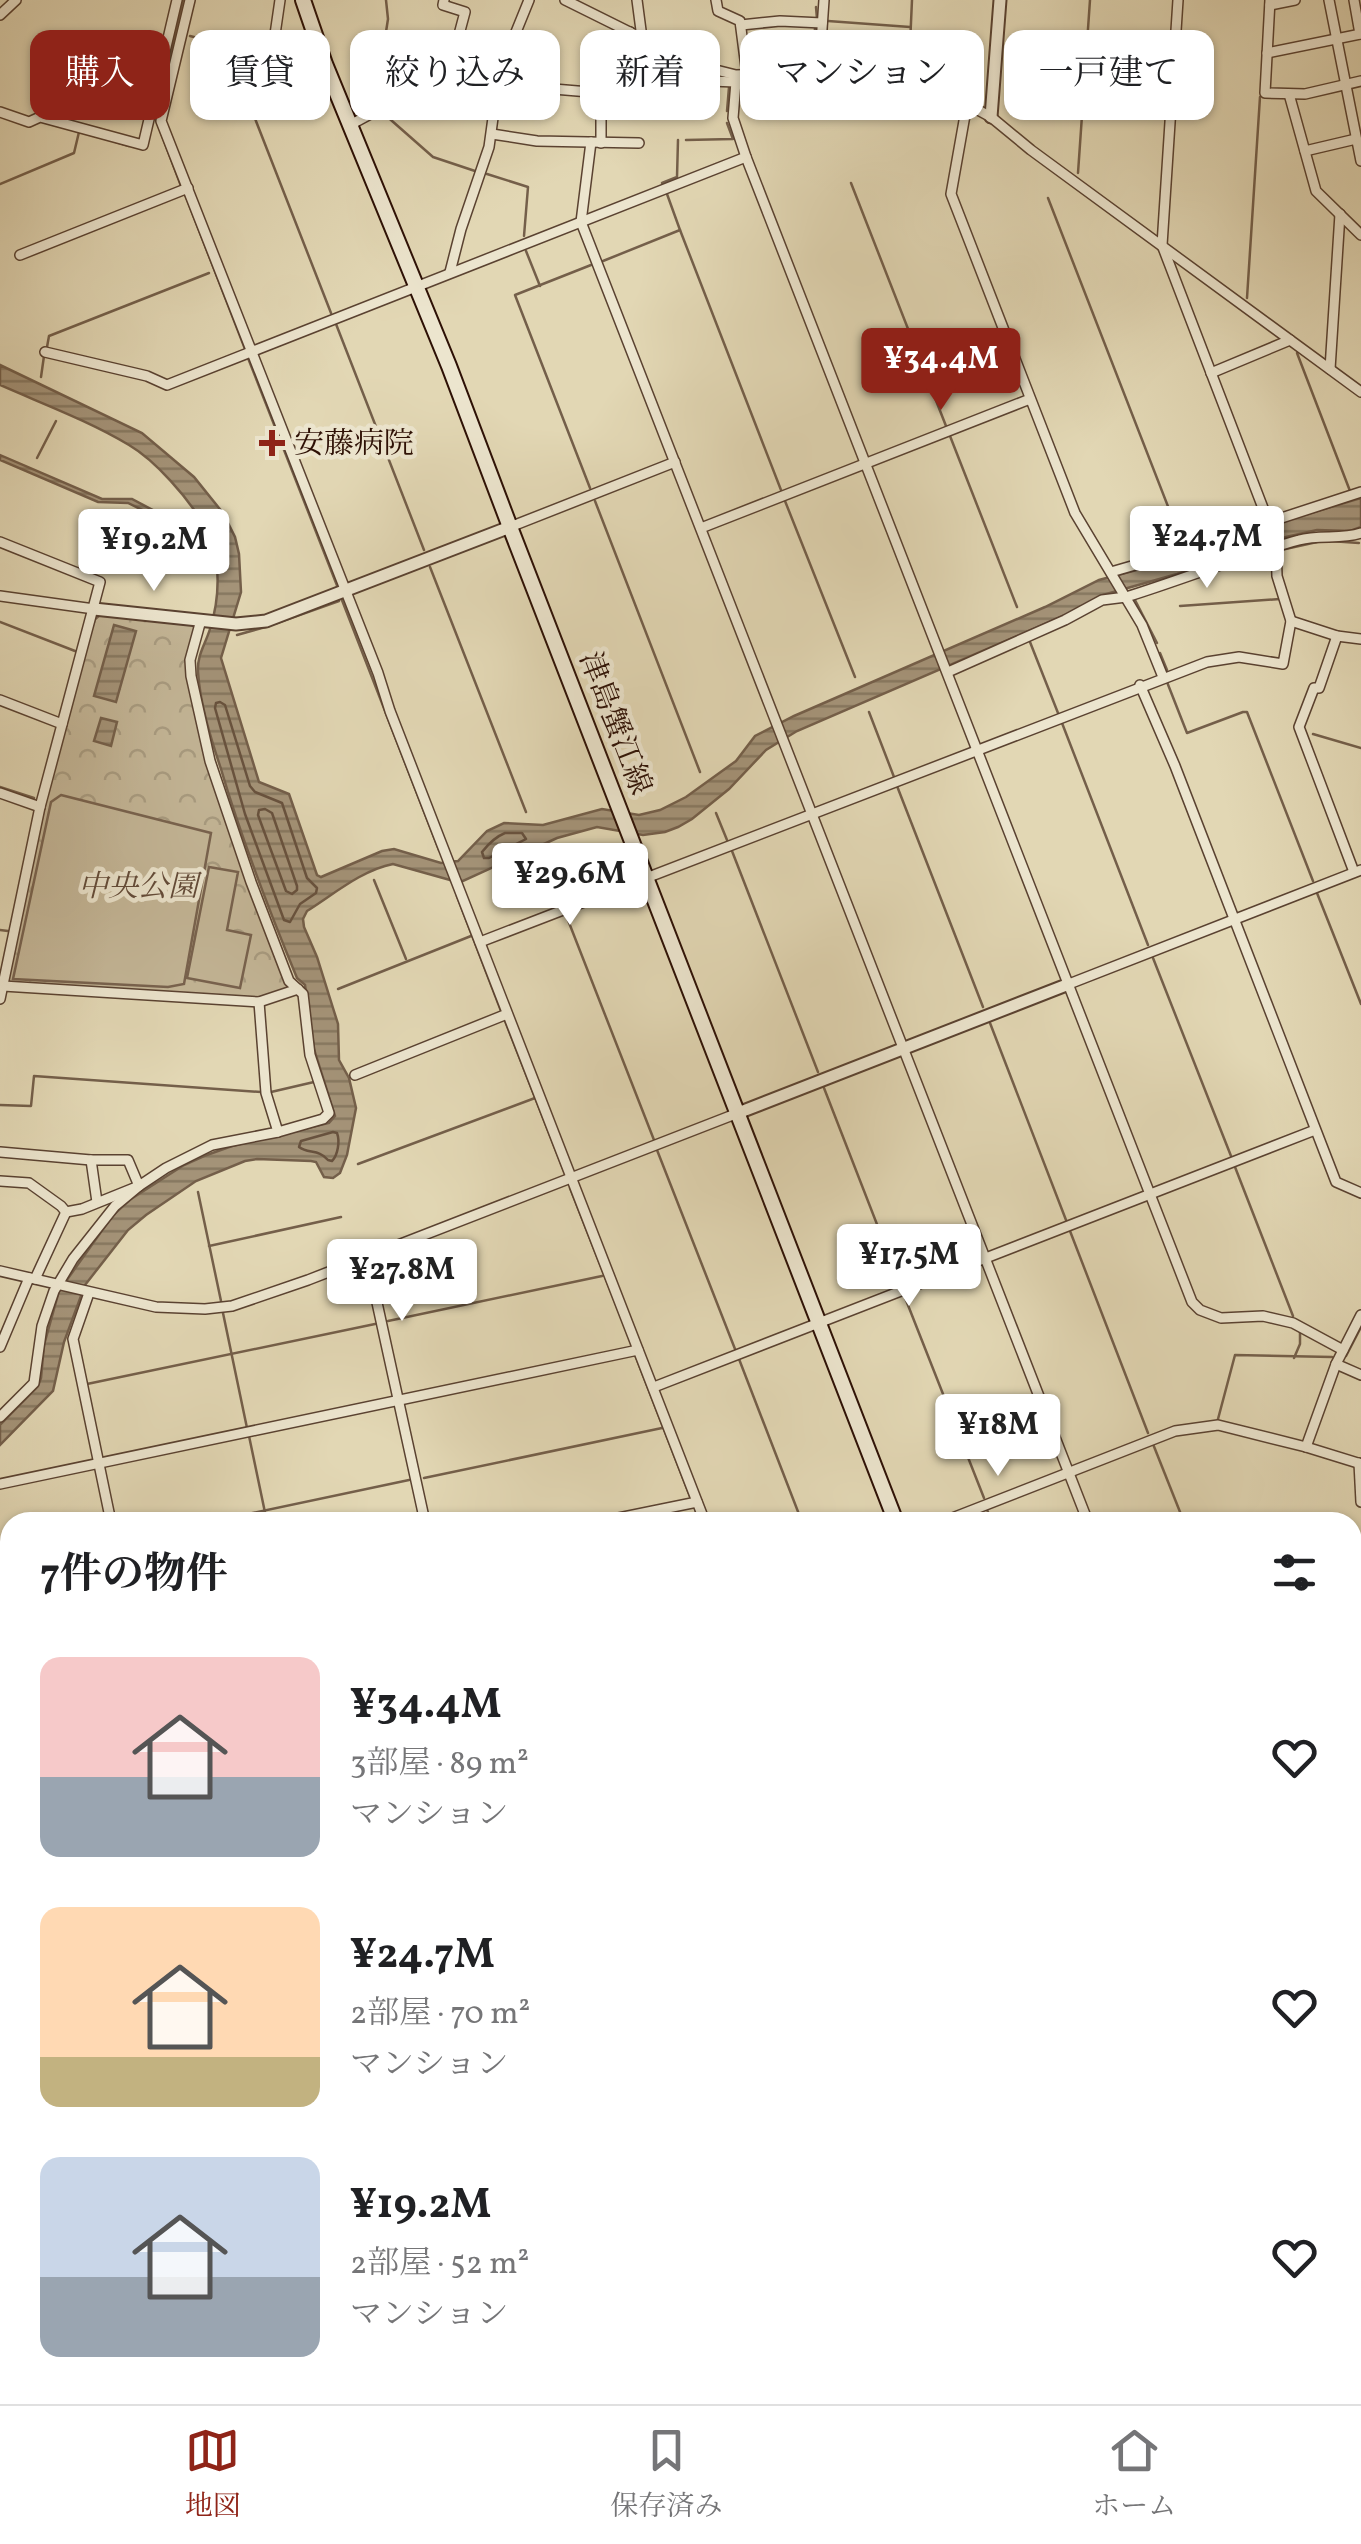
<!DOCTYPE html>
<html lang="ja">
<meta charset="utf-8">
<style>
body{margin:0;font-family:Vollkorn,"Noto Serif JP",serif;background:#f2f2f2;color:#202124;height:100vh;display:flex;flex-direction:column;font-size:38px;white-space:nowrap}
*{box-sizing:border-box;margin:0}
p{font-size:32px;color:#757577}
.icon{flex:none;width:55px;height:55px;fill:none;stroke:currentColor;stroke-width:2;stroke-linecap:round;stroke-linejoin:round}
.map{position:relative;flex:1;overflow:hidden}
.panel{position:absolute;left:0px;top:1512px;width:1362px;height:892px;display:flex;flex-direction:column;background:#fff;border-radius:30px 30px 0 0;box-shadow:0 2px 8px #0004}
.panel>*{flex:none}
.guide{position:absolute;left:30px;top:30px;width:1302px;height:90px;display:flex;gap:20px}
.price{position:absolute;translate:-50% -85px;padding:0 22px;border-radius:10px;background:#fff;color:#222;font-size:32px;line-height:65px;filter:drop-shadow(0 2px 5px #0008)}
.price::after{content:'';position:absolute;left:50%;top:60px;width:30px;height:22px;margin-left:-15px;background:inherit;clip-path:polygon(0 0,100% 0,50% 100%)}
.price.current{background:#8f2418;color:#fff}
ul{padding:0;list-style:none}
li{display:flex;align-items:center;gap:30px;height:250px;padding:0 40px}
li span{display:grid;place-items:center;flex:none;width:280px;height:200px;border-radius:20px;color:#555}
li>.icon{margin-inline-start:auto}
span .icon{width:120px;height:120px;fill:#fffc;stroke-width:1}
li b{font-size:42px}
h2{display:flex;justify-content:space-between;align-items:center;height:120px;padding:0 40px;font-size:42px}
.pill{padding:0 35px;border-radius:20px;background:#fff;box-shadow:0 2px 8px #0004;font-size:35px;line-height:90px}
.pill.current{background:#8f2418;color:#fff}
.menu{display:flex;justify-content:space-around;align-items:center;height:140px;border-top:2px solid #e0e0e0;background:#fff;font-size:28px;color:#757577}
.menu a{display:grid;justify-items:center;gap:5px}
.menu .current{color:#8f2418}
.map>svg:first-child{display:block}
</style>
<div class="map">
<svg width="1361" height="2404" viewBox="0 0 1361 2404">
<defs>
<pattern id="park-crowns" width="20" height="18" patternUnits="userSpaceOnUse" patternTransform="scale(2.5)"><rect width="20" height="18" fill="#c3b596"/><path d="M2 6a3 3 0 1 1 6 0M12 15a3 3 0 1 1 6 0" fill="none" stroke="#a89b80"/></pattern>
<pattern id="water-rules" width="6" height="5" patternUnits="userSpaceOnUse" patternTransform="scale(2.5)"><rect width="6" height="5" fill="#a49378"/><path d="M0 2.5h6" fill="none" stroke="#867760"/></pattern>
</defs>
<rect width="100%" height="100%" fill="#e2d7b4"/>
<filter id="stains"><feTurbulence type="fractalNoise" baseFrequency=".002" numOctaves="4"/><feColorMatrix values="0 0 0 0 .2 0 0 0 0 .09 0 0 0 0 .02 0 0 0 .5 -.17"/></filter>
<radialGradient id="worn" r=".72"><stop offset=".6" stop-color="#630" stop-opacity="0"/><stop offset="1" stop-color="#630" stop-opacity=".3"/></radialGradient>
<path fill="url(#park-crowns)" stroke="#78624e" stroke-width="2.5" d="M100,615L193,625L195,629L187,677L288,985L287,989L259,998L10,983L8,979L48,790L94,620Z"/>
<g fill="#c3b596" stroke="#78624e" stroke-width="2.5">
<path d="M61,795L211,833L184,984L168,987L13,979L51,802Z"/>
<path d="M209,867L238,872L227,930L251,935L240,988L187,978Z"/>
</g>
<g fill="url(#water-rules)" stroke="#745f4a" stroke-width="2.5">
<path d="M0,365L142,433L194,477L223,513L235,537L239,554L241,592L221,658L259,782L289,794L317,875L321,877L382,851L394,849L441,863L458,861L487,831L504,823L543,825L602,809L639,815L660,810L686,797L736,761L755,736L794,716L1045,607L1099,580L1159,564L1261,528L1361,498V527L1350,531L1317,530L1286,537L1177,574L1103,595L1068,614L797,731L766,750L729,789L692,819L678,827L665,832L643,835L597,827L557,838L463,881L450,880L393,864C362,870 334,894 307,911L303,919L304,927L317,957L333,1008L338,1024L339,1060L349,1078L356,1108L347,1155L340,1173L333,1178L324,1177L316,1162L311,1161L257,1159L245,1161L196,1181L146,1215L128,1230L85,1285L64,1342L53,1391L0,1445V1425L38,1386L41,1378L44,1345L59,1291L113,1215L131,1199L184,1165L204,1156L232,1146L329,1123L335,1116L314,1049L305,985L297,978C269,910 242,841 221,769C211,739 200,704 198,672C197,655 205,645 210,629C220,598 220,569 212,538L199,535L189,536L173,525L128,503L98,502L0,460V455L102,499H132L181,525H204C188,498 156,461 129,445C89,421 43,404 0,385Z"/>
<path d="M114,625L136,631L116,702L94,696Z"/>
<path d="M101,718L117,722L111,746L94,741Z"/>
</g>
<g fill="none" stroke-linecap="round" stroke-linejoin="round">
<g stroke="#68523e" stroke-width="2.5">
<path d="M220,702L225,705L250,786L255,792L282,803L307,878L317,888L316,893L300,904L290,922L284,920L245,814L215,708L216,703Z"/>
<path d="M265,809L272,813L297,886V890L292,894L286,891L258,815L259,810Z"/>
<path d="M505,833H522L526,839L489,858H484L482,852C489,843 495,837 505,833Z"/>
<path d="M333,1132L337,1133C340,1141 338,1155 332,1161L328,1160C319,1149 308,1154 299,1147L301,1141Z"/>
</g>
<g stroke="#745f4a" stroke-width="2.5">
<path d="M912,0L909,67H912"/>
<path d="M816,7L817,19"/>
<path d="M828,21L910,27"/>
<path d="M190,36L229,46V52L331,313"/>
<path d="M813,62L815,28"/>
<path d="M743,82L813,86V78"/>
<path d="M373,104L375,102L388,19L386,0"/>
<path d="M727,111L729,87"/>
<path d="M357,112L373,104L376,107"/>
<path d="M383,113L433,157L475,171"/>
<path d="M686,140L733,139L727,123"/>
<path d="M116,142L129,146"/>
<path d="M1078,173L1090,0"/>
<path d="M487,174L528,187L524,236"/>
<path d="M662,183L677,177L678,140"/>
<path d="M851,183L946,426"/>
<path d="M0,184L74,153L79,132"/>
<path d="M181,186L157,122L156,115L183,0"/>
<path d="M185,194L245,349"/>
<path d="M1048,198L1183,545"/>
<path d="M680,230L781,490"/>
<path d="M526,251L540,286"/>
<path d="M603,261L680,230L667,194"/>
<path d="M1247,298L1260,97"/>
<path d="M336,324L424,550"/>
<path d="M47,347L49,336L209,273"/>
<path d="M1297,353L1350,491"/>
<path d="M248,358L338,588"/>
<path d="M41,377L44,356"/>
<path d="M950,436L1017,607"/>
<path d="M37,458L56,421"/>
<path d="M590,488L515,295L591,265"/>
<path d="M595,501L700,772"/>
<path d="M785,501L855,677"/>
<path d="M1330,541L1359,543"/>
<path d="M1281,550L1317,542"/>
<path d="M430,567L526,812"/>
<path d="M340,595L439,850"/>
<path d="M1135,600L1157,643"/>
<path d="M1180,606L1280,599"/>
<path d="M0,622L75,651"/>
<path d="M277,623L339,601"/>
<path d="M237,635L269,626"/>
<path d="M1030,642L1058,713"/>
<path d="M1160,653L1167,670"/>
<path d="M1167,682L1187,733L1243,712H1247L1313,881"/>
<path d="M869,712L894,777"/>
<path d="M1062,723L1148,945"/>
<path d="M1313,734L1361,748"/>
<path d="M897,786L983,1007"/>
<path d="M0,787L34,798"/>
<path d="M716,813L727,840"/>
<path d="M732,851L818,1072"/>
<path d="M546,864L562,905"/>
<path d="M374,880L406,959"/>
<path d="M1317,893L1361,1004"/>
<path d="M457,896L501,1011"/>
<path d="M566,915L654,1140"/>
<path d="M0,930L8,931"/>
<path d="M1153,958L1231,1156"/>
<path d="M338,989L471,936"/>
<path d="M505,1021L564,1171"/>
<path d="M990,1023L1066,1220"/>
<path d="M824,1088L901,1286"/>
<path d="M271,1092L314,1082"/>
<path d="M0,1105L31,1106L34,1076L261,1092"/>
<path d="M657,1150L735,1349"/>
<path d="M358,1164L535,1098"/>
<path d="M1235,1167L1293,1316"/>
<path d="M570,1188L632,1345"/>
<path d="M198,1192L221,1301"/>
<path d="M1070,1231L1148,1433"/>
<path d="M209,1246L341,1217"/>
<path d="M904,1295L984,1498"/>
<path d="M223,1313L247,1428"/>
<path d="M388,1321L602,1276"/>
<path d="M634,1352L691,1499"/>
<path d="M1346,1356L1361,1327"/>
<path d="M1294,1358L1300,1344V1332"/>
<path d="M739,1359L802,1522"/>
<path d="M87,1384L375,1324"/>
<path d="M1218,1419L1235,1355L1332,1357"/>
<path d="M249,1436L267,1522"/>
<path d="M1153,1444L1184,1522"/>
<path d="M424,1478L662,1428"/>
<path d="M694,1506L700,1522"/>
<path d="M987,1510L993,1522"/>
<path d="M210,1522L409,1480"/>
<path d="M0,1566L10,1564"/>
<path d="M0,1730L10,1728"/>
<path d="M0,1893L10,1891"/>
<path d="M1352,1955L1361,1977"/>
<path d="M1352,2041L1361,2038"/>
<path d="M0,2385L10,2383"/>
<path d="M447,2395L449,2404"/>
<path d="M1144,2395L1148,2404"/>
<path d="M1335,2395L1338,2404"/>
</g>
<defs>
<g id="minor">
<path d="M190,0L161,121L378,673L390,711L705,1522"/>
<path d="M280,0L272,55L325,64"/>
<path d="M444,0L443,5L465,12L449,72L499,74"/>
<path d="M565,0L696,65L736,75L819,72L908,73L922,75L933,79L967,104L991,117L1031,150L1361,392"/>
<path d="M637,0L642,38"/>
<path d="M716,0L718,11L740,21L747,75"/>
<path d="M1270,0L1265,93L1305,94L1361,81"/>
<path d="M1329,0L1361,161"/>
<path d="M1354,0L1360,34"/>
<path d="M1270,5L1295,0"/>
<path d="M0,15L16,0"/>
<path d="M741,25L780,21L822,23"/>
<path d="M630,32L636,78"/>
<path d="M1267,53L1361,34"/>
<path d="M819,72L824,0"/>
<path d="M498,77L542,88L601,93V80L636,78L736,82V76"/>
<path d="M736,82L733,118L746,157L1192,1302L1200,1310L1221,1318L1263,1316L1293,1323L1343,1350"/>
<path d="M601,93V143"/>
<path d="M1289,94L1316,191L1361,235"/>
<path d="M967,104L951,194L1075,513L1142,625L1163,677"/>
<path d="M0,112L29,122L40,117L143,145L177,0"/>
<path d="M350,125L387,105"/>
<path d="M492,134L537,141L639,143"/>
<path d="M591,142L581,222L1088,1522"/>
<path d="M1305,151L1356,139"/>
<path d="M20,255L188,188"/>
<path d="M450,272L461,229L489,147L499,74L529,0"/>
<path d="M45,352L147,376L167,385L746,157"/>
<path d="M1330,369L1340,214"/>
<path d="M1211,373L1290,340"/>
<path d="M510,527L675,462"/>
<path d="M701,528L1030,399"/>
<path d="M0,542L100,582L40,807L0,999"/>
<path d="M1111,572L1156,559L1361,492"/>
<path d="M0,596L94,609"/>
<path d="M201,620L190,660L191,676L210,761L251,882L289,981L303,994L310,1055L329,1113L323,1119L278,1132"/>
<path d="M1291,621L1337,636L1361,639"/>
<path d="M1337,636L1319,688H1314L1299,727L1354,872"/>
<path d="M948,672L1065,620L1102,600L1126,597C1184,579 1240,556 1299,540C1319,534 1342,540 1361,533"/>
<path d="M1140,685L1175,766L1336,1182L1361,1193"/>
<path d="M0,700L62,724"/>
<path d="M0,793L40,807"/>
<path d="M480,942L1207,662L1239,657L1283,664L1291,621L1277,576L1276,546L1268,521L1162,245L1178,0"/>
<path d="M1069,984L1361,870"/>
<path d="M3,986L259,1002L298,989"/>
<path d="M355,1075L507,1014"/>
<path d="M0,1152L91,1160H128L139,1186L82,1209L66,1212L61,1206L29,1183L0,1181"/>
<path d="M91,1160L97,1202"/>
<path d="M367,1257L425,1522"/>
<path d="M0,1271L156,1307L205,1309L232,1306L308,1280L738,1113"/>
<path d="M35,1279L66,1212"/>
<path d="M89,1293L73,1339L111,1522"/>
<path d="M1361,1315L1336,1364L1361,1375"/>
<path d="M0,1347L29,1278"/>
<path d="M654,1387L1315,1130"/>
<path d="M0,1417L34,1383L42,1326L54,1291L73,1259L115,1206L139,1186L166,1168L212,1145L278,1132L266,1093L259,1002"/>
<path d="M1306,1447L1336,1364"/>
<path d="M1359,1463L1361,1502"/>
<path d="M0,1484L638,1350"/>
<path d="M599,1522L697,1502"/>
<path d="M942,1522L1175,1431L1218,1425L1306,1447L1361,1464"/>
<path d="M0,1648L10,1646"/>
<path d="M1352,1696L1361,1642"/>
<path d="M1352,1710L1361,1733"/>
<path d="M0,1812L10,1810"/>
<path d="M1352,1835L1361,1831"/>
<path d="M1352,2049L1361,2045"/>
<path d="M1352,2202L1361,2224"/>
<path d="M0,2304L10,2302"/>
<path d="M292,2395L294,2404"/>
<path d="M810,2395L812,2404"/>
<path d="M1046,2395L1050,2404"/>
<path d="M310,2404L353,2395"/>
<path d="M827,2404L869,2395"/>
</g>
<g id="tertiary">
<path d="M991,117L1000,0"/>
<path d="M94,609L236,624L266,621L510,527"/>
<path d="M738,1113L1069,984"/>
<path d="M0,1976L10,1974"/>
<path d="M607,2395L609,2404"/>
<path d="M1007,2395L1011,2404"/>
</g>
<g id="secondary">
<path d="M303,0L325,64L449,366L510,527L896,1522"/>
<path d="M1239,2395L1242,2404"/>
</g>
</defs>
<use href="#minor" stroke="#5a4231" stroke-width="12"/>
<use href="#tertiary" stroke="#5a4231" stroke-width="15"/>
<use href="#secondary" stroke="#2d1005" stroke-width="18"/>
<use href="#minor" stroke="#ece5ce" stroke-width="9"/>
<use href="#tertiary" stroke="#ece5ce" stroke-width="11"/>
<use href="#secondary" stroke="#ece5ce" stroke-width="14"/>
</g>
<path fill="#8f2418" stroke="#ece5ce" stroke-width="4" d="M267 428h10v10h10v10h-10v10h-10v-10h-10v-10h10z"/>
<g text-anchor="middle" stroke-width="9" stroke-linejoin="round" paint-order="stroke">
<g font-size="30" fill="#2d1005" stroke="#ece5ce" text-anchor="start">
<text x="294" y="453">安藤病院</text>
</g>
<g font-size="30" fill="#2d1005" stroke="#ece5ce">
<text transform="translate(616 723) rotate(69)" y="10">津島蟹江線</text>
</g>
<g font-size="30" font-style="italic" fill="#624a38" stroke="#ece5ce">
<text x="138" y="896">中央公園</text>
</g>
</g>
<rect width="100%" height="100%" filter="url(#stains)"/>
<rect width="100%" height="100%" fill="url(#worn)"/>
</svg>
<b class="price current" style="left:941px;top:413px">¥34.4M</b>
<b class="price" style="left:1207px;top:591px">¥24.7M</b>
<b class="price" style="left:154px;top:594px">¥19.2M</b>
<b class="price" style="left:570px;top:928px">¥29.6M</b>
<b class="price" style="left:909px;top:1309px">¥17.5M</b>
<b class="price" style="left:402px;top:1324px">¥27.8M</b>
<b class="price" style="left:998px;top:1479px">¥18M</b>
<div class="guide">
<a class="pill current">購入</a>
<a class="pill">賃貸</a>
<a class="pill">絞り込み</a>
<a class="pill">新着</a>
<a class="pill">マンション</a>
<a class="pill">一戸建て</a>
</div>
<section class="panel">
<h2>7件の物件<svg class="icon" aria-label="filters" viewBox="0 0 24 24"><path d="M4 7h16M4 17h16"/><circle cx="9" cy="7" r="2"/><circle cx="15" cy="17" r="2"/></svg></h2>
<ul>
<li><span style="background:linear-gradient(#f6c9c9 60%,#9aa5b1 0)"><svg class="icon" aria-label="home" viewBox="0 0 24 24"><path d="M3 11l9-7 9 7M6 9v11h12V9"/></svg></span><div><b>¥34.4M</b><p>3部屋 · 89 m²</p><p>マンション</p></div><svg class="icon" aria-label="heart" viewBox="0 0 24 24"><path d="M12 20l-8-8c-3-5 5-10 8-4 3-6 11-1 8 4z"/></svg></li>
<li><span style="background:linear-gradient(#ffd9b3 75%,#c2b280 0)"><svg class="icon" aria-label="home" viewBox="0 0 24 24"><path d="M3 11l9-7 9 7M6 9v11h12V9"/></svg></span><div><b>¥24.7M</b><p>2部屋 · 70 m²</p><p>マンション</p></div><svg class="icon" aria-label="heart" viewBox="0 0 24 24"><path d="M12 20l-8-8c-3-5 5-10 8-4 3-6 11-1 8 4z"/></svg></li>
<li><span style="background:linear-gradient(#c9d6e8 60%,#9aa5b1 0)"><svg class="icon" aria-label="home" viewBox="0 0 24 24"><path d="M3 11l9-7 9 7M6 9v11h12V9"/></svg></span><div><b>¥19.2M</b><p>2部屋 · 52 m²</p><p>マンション</p></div><svg class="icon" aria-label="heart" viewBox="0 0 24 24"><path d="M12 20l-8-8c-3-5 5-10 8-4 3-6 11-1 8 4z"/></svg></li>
</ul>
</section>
</div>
<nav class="menu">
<a class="current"><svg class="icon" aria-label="map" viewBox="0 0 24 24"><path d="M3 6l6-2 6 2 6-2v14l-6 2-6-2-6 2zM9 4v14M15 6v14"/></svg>地図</a>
<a><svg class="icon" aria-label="saved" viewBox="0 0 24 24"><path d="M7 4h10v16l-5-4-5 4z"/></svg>保存済み</a>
<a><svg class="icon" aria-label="home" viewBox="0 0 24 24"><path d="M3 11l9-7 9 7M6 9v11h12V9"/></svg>ホーム</a>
</nav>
